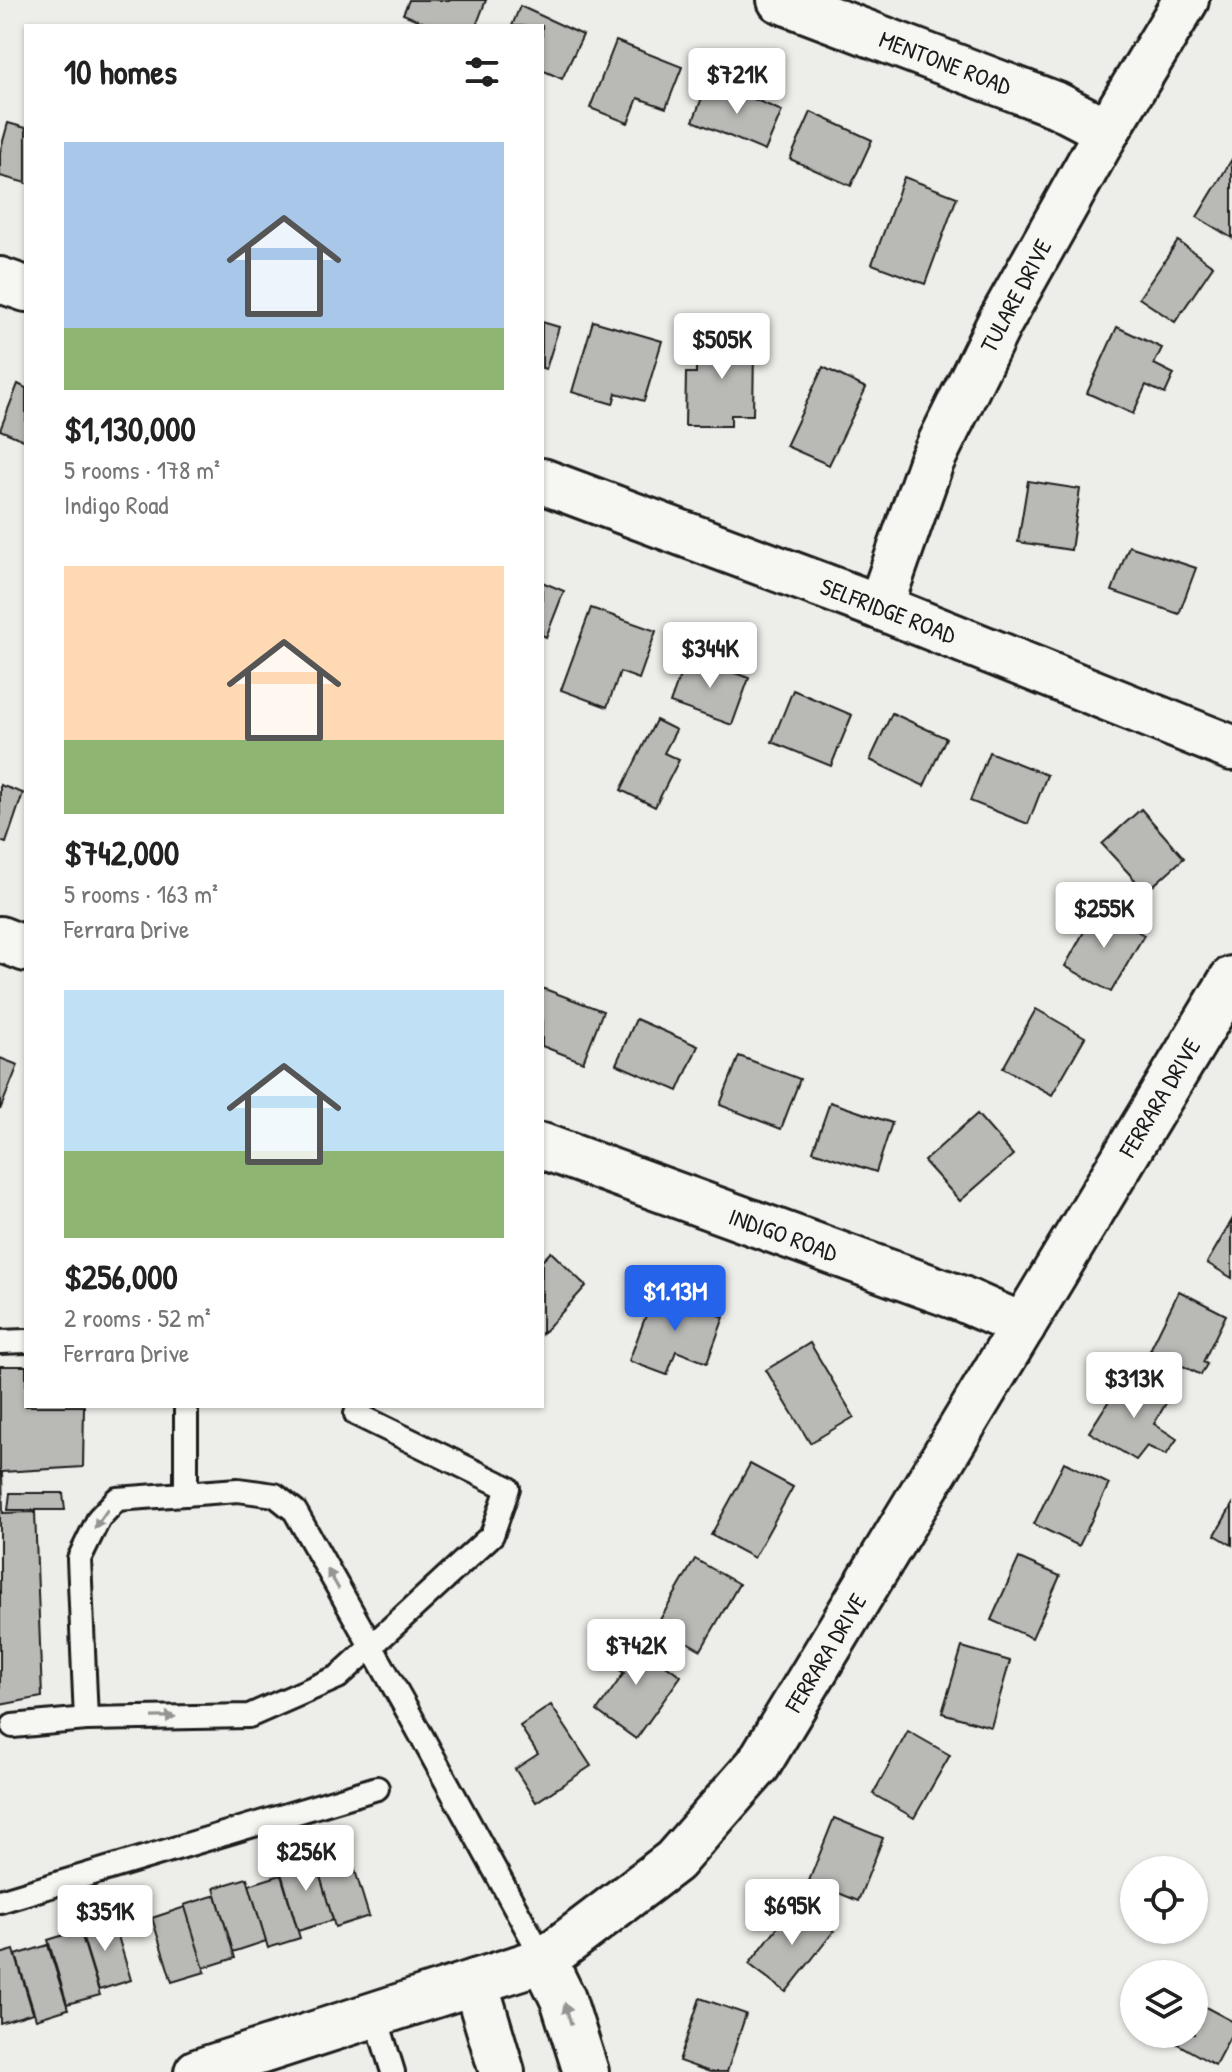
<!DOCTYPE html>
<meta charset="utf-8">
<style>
body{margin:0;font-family:"Patrick Hand",sans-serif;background:#f6f6f6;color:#222;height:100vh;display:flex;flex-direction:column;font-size:30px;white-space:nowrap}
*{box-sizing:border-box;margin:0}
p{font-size:26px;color:#767676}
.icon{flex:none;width:44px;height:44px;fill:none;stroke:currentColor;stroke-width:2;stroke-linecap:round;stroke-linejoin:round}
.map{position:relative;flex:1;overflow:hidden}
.sheet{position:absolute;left:24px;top:24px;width:520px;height:1384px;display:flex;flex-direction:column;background:#fff;border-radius:0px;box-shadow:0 2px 6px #0004}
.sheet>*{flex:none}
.buttons{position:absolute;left:1120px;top:1856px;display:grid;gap:16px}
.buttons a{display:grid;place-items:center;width:88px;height:88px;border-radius:50%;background:#fff;box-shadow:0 2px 6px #0004;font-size:40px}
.price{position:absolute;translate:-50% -68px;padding:0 18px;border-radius:8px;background:#fff;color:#222;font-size:26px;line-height:52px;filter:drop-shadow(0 2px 4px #0008)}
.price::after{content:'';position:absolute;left:50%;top:48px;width:24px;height:18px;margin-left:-12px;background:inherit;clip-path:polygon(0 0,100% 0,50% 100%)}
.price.active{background:#2563eb;color:#fff}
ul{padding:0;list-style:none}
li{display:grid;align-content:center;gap:16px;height:424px;padding:0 40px}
li span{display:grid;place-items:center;height:248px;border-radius:0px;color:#555}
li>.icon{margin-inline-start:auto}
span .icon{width:144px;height:144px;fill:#fffc;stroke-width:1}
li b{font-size:34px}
h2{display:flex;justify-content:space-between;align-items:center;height:96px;padding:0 40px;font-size:34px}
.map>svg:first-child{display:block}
</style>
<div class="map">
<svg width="1232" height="2072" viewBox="0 0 1232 2072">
<rect width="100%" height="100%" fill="#edede9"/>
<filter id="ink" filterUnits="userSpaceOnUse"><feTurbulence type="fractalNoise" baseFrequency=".0125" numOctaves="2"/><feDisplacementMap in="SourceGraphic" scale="16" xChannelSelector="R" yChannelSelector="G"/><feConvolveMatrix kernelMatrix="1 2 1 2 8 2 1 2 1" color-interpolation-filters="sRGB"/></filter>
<g filter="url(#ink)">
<g fill="#b9b9b6" stroke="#1c1c1c" stroke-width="2">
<path d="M409,0H486L476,26H432L403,14Z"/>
<path d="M520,6L583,35L562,79L542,70V26H512Z"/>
<path d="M616,41L682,67L666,108L638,98L628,123L590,108Z"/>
<path d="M709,80L782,111L765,151L693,121Z"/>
<path d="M811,112L872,140L851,186L790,159Z"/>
<path d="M8,123L26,128V183L0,176V152Z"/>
<path d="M1232,159V238L1197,217Z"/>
<path d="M904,177L957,197L925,284L872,264Z"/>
<path d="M1178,241L1213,266L1175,322L1139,298Z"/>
<path d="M593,321L662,341L644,401L616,393L613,404L572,392Z"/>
<path d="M542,322L559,327L546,369L542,368Z"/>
<path d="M724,324L751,325V349H754L753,415H731V426H685L686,373H696V348H724Z"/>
<path d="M1117,327L1162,348L1154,364L1174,374L1165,394L1146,385L1133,414L1087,393Z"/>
<path d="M823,367L866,388L829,465L786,446Z"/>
<path d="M18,384L26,388V441L0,430Z"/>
<path d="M1028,481L1080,489L1071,550L1018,542Z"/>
<path d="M1129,546L1196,568L1179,614L1112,591Z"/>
<path d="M542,582L564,591L546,637L542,635Z"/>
<path d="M591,608L656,631L639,679L620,672L607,707L561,690Z"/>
<path d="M687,656L749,678L732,725L670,703Z"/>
<path d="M793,690L852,715L831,766L772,742Z"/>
<path d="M892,713L946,738L924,786L870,760Z"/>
<path d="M656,720L676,730L664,753L679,760L655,807L621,790Z"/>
<path d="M989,752L1047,775L1028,824L970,801Z"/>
<path d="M0,785L23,793L6,843L0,841Z"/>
<path d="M1141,809L1184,858L1146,892L1102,844Z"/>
<path d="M1097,908L1144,935L1111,992L1065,966Z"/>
<path d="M542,988L603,1011L583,1062L542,1046Z"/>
<path d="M1036,1009L1085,1037L1052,1095L1003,1068Z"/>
<path d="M636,1019L698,1046L678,1091L616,1064Z"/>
<path d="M739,1056L800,1079L781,1129L720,1105Z"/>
<path d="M0,1058L18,1065L0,1110Z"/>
<path d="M830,1102L892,1123L876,1172L813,1151Z"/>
<path d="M977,1114L1013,1155L960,1201L924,1161Z"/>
<path d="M1232,1220V1278L1207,1263Z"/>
<path d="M551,1252L586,1286L542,1334V1261Z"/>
<path d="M655,1291L724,1317L707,1363L676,1351L667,1375L629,1361Z"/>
<path d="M1179,1291L1226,1315L1203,1362L1207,1364L1201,1375L1150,1350Z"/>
<path d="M810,1343L854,1417L810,1443L766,1370Z"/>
<path d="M0,1366H26V1406H84L83,1467L2,1472L3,1513L35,1512L42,1697L0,1705Z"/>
<path d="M1126,1374L1169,1398L1154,1424L1177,1439L1166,1455L1147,1446L1136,1460L1089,1432Z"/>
<path d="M1064,1462L1109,1484L1079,1546L1034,1524Z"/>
<path d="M750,1464L793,1487L754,1558L711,1535Z"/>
<path d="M10,1493H63L65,1510H8Z"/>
<path d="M1232,1505V1545L1215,1535Z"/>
<path d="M1019,1558L1060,1576L1032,1638L991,1620Z"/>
<path d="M695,1559L739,1584L701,1650L657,1625Z"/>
<path d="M623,1634L681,1676L636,1739L597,1711L624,1673L605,1660Z"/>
<path d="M962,1647L1010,1661L991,1727L942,1713Z"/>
<path d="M551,1705L591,1766L536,1802L515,1769L538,1754L520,1726Z"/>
<path d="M908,1731L950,1755L914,1818L873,1794Z"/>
<path d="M834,1818L883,1838L858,1901L809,1881Z"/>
<path d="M350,1854L369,1916L335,1927L316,1864Z"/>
<path d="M314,1856L333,1920L298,1931L279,1866Z"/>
<path d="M281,1875L300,1938L268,1948L249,1885Z"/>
<path d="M247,1878L266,1941L233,1952L214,1888Z"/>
<path d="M216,1895L235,1958L203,1968L184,1905Z"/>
<path d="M797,1902L834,1931L786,1992L749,1964Z"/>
<path d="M185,1907L205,1972L172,1982L152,1918Z"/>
<path d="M112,1916L131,1980L99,1990L79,1925Z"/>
<path d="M80,1930L100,1995L67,2004L48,1940Z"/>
<path d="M48,1945L68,2009L36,2019L16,1955Z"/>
<path d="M14,1950L33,2013L0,2023V1954Z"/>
<path d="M700,1998L746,2014L727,2072H710L679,2061Z"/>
<path d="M1198,2003L1232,2021V2033L1215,2065L1176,2043L1181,2034H1194V2010Z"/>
</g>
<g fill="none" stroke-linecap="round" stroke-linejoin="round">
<defs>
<g id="lane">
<path d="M0,1342L26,1341"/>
<path d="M186,1406V1494"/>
<path d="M86,1719L79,1559L99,1518L117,1499L238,1490L275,1495L295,1511L410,1715L544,1960"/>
<path d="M13,1726L86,1719L249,1716L338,1677L492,1535L508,1488L356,1414L359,1406"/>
<path d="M0,1901L377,1788"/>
<path d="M375,2014L393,2072"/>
</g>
<g id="street">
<path d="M780,0L1057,105L1107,131"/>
<path d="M0,280L26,289"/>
<path d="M542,481L880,607L1232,748"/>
<path d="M880,607L931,462L999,324L1107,131L1186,0"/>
<path d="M0,939L26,949"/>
<path d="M542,1146L962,1299L1023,1326"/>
<path d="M197,2072L475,1982"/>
</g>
<g id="secondary">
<path d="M544,1960L563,1999L586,2072"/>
<path d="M502,2072L475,1982L544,1960L674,1861L758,1765L1232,979"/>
</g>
</defs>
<use href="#lane" stroke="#1c1c1c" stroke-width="28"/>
<use href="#street" stroke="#1c1c1c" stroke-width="50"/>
<use href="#secondary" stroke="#1c1c1c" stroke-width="50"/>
<use href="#lane" stroke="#f6f6f2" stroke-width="22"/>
<use href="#street" stroke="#f6f6f2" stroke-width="44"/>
<use href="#secondary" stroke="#f6f6f2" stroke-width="44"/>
</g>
<defs><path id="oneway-solid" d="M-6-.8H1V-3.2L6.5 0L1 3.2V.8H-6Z" transform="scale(2)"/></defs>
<g fill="#949492">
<use href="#oneway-solid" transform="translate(101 1519) rotate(125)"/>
<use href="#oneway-solid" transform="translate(333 1579) rotate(-120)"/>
<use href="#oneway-solid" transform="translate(164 1717) rotate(-1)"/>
<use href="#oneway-solid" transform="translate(568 2014) rotate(-107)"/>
</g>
</g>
<g text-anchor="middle" stroke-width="6" stroke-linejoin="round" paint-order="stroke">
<g font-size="24" fill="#1c1c1c" stroke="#f6f6f2">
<text transform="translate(945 63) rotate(21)" y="8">MENTONE ROAD</text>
<text transform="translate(1016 296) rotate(-62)" y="8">TULARE DRIVE</text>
<text transform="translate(888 611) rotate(21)" y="8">SELFRIDGE ROAD</text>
<text transform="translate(1160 1098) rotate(-59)" y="8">FERRARA DRIVE</text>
<text transform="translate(783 1235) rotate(20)" y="8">INDIGO ROAD</text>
<text transform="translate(826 1653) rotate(-59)" y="8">FERRARA DRIVE</text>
</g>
</g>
</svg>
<div class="buttons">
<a><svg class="icon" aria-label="locate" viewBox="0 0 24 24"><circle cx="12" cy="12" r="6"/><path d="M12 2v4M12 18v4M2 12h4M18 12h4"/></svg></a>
<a><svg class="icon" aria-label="layers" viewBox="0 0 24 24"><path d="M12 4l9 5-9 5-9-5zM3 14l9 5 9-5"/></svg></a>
</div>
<b class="price" style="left:737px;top:116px">$721K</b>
<b class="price" style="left:722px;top:381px">$505K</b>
<b class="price" style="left:710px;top:690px">$344K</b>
<b class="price" style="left:1104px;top:950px">$255K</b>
<b class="price active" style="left:675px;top:1333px">$1.13M</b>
<b class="price" style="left:1134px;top:1420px">$313K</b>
<b class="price" style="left:636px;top:1687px">$742K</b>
<b class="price" style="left:306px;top:1893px">$256K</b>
<b class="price" style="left:792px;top:1947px">$695K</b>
<b class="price" style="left:105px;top:1953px">$351K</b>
<section class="sheet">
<h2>10 homes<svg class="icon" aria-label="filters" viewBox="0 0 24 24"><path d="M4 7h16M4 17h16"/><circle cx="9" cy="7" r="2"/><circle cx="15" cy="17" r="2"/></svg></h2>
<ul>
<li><span style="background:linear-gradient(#a9c7e8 75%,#8fb573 0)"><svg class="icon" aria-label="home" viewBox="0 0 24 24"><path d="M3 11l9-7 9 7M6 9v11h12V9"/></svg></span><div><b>$1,130,000</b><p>5 rooms · 178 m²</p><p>Indigo Road</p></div></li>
<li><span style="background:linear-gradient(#ffd9b3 70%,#8fb573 0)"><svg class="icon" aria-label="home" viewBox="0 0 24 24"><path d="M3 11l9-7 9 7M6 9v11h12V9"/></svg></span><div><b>$742,000</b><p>5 rooms · 163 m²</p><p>Ferrara Drive</p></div></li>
<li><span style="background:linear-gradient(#bfe0f5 65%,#8fb573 0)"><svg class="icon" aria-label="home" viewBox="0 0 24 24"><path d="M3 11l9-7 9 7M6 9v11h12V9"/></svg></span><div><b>$256,000</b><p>2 rooms · 52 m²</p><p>Ferrara Drive</p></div></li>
</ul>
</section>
</div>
